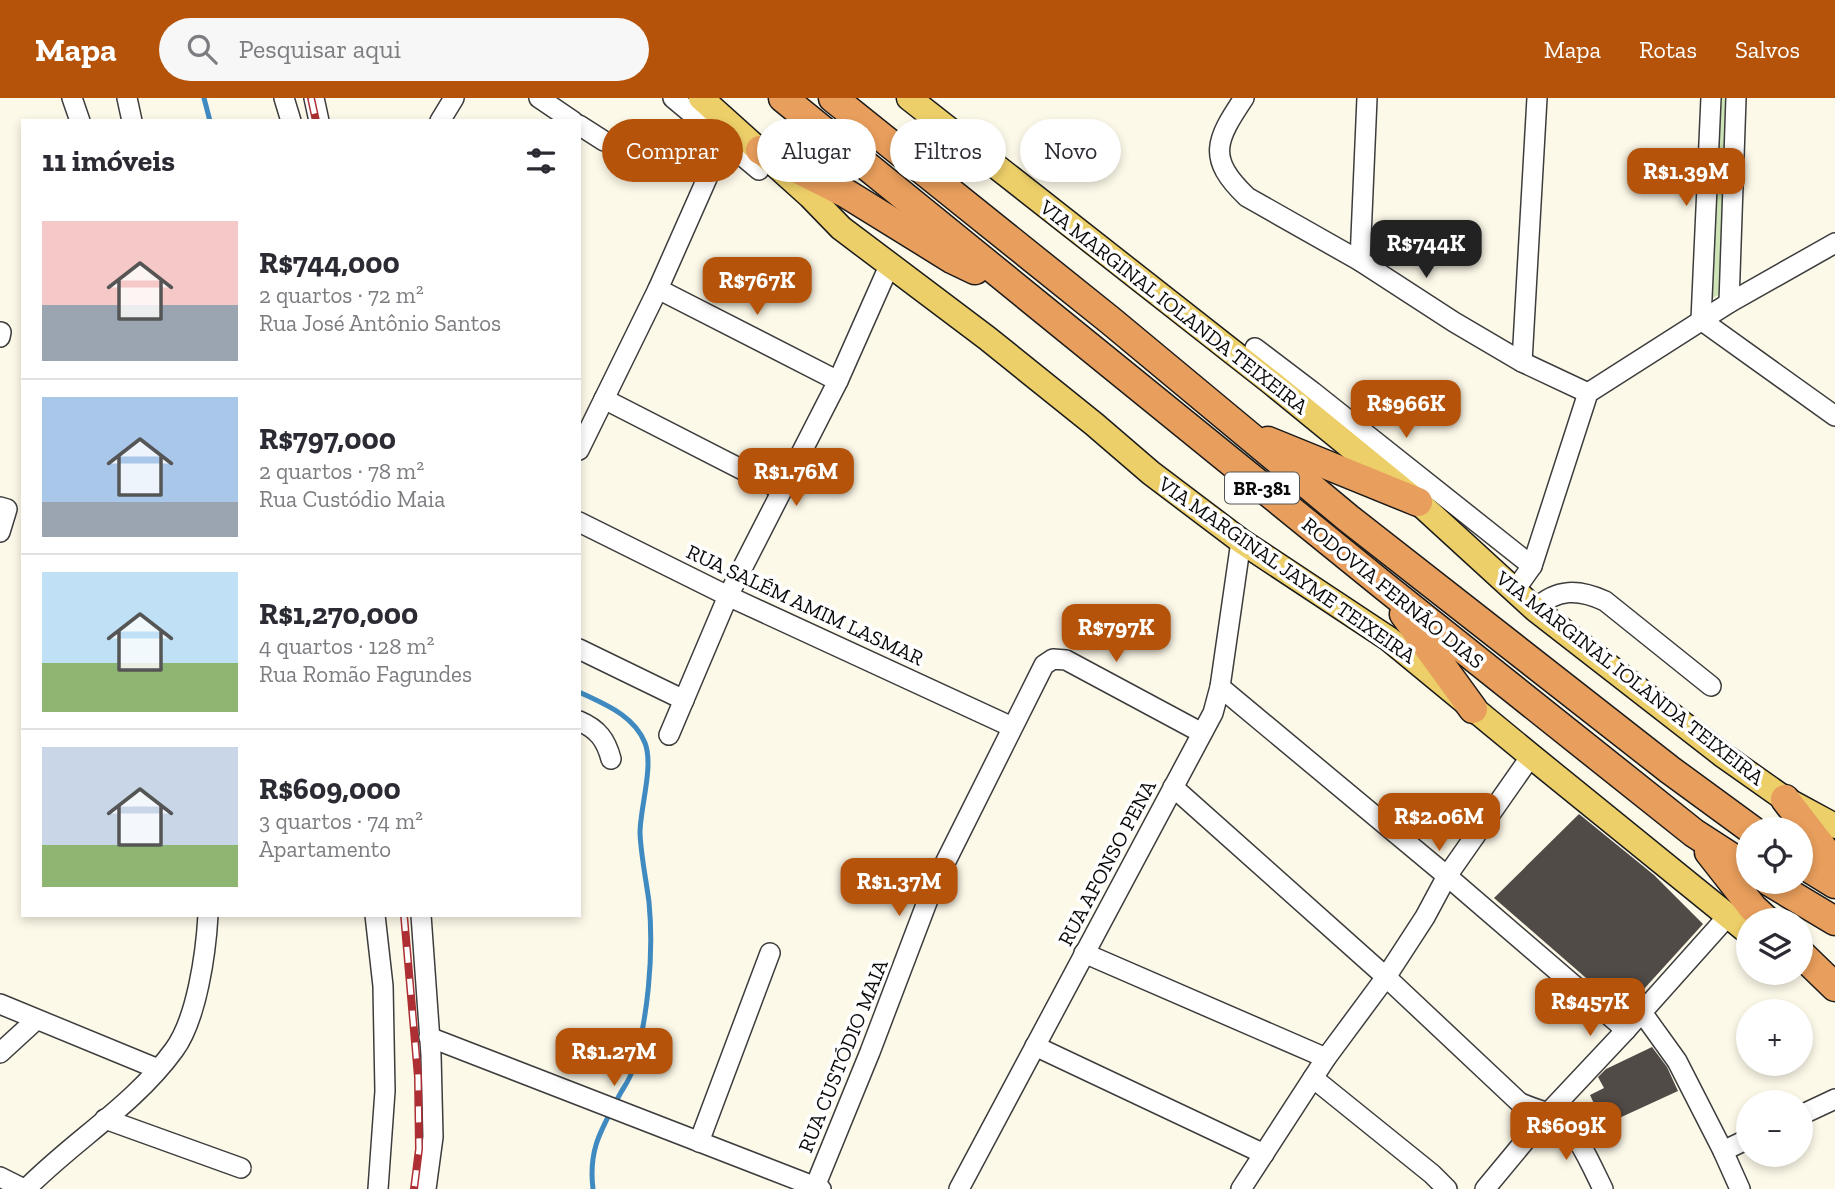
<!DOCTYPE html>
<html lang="pt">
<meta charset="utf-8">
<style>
body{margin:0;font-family:"Zilla Slab",serif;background:#f7f7f7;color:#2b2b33;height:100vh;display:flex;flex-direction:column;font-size:26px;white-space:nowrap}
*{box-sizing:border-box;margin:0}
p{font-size:23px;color:#7c7c81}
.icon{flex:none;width:38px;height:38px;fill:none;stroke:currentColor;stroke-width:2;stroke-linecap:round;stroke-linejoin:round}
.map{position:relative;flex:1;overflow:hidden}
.details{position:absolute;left:21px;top:21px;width:560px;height:798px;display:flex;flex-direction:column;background:#fff;border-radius:0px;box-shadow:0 4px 10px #0003}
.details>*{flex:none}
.guide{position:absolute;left:602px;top:21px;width:665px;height:63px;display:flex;gap:14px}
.controls{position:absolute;left:1736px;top:719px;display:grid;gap:14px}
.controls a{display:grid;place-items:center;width:77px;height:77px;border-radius:50%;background:#fff;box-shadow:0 4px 10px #0003;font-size:35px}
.price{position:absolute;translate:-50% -60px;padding:0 16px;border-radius:14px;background:#b45309;color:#fff;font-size:23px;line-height:46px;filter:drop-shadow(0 2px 4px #0008)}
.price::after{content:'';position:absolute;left:50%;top:42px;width:21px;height:16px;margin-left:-10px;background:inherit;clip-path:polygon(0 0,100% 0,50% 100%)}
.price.on{background:#222;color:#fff}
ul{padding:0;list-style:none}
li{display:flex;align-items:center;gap:21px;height:175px;padding:0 21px}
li+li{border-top:2px solid #e1e1e2}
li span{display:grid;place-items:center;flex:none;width:196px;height:140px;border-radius:0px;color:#555}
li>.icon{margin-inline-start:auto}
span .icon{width:84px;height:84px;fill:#fffc;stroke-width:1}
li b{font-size:30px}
h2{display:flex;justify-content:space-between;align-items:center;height:84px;padding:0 21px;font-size:30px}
.pill{padding:0 24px;border-radius:32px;background:#fff;box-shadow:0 4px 10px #0003;font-size:24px;line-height:63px}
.pill.on{background:#b45309;color:#fff}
header{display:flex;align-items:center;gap:42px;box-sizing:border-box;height:98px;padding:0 35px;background:#b45309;color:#fff}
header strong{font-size:33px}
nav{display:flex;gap:38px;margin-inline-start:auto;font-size:24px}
.search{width:490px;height:63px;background:#f7f7f7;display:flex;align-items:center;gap:18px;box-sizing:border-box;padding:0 24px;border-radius:38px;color:#7c7c81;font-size:26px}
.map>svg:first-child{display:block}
</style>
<header>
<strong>Mapa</strong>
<div class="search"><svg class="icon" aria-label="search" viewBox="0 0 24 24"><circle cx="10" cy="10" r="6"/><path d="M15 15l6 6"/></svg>Pesquisar aqui</div>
<nav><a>Mapa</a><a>Rotas</a><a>Salvos</a></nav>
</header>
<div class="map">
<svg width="1835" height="1091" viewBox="0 0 1835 1091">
<rect width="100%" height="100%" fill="#fdf9e9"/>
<path fill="#cde4b6" d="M1717,0H1728L1720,196L1710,202Z"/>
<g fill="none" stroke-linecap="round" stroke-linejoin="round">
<g stroke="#3f8bc1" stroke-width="5">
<path d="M204,0L210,23"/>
<path d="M579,594C604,606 634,617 645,645C654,668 640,710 640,735C641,758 646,781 649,804C654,856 648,923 632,973C630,981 624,989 620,996C602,1031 588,1050 593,1091"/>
</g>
</g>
<g fill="#514b47">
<path d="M1579,716L1654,777L1703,826L1624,913L1494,800Z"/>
<path d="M1652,949L1667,969L1678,993L1604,1027L1590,997L1604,990L1598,979L1606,971Z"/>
</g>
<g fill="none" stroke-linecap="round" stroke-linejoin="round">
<defs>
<g id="minor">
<path d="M72,0L80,23"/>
<path d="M127,0L132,23"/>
<path d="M284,0L291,23"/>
<path d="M314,0L319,23"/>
<path d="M539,0L573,23"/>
<path d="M673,0L759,72"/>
<path d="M1244,0C1216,42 1206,60 1247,99L1360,163L1454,224L1522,264L1588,295"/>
<path d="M1711,0L1701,222L1835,318"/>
<path d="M440,23L454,0"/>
<path d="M579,27L604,43"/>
<path d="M1360,163L1367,0"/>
<path d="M658,191L838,283"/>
<path d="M1729,205L1736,0"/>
<path d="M0,239L1,234"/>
<path d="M1255,250L1313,294L1532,468"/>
<path d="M1522,264L1537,0"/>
<path d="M604,301L782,392"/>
<path d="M579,352L658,191L724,42"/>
<path d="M0,409L7,411L0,434"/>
<path d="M579,424L728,498L1012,629"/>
<path d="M1515,492L1532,468L1588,295L1729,205L1835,145"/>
<path d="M1535,511C1557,490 1579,491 1605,503L1711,588"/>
<path d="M579,551L684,602"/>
<path d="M1220,589L1447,778L1626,932"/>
<path d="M579,623C598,631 606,642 611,661"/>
<path d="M669,637L728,498L838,283L889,168"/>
<path d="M1173,689L1386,879L1519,1004C1532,1011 1548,1013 1560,1021C1576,1031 1594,1073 1603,1091"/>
<path d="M375,817L383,888L385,993L378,1091"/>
<path d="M421,817L431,957L433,1039L426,1091"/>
<path d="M1084,855L1326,960"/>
<path d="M0,906L158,971"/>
<path d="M1641,913L1677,963L1723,1053L1740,1091"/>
<path d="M429,939L821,1091"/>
<path d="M1035,948L1264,1056"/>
<path d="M0,955L36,922"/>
<path d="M1313,980L1432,1076L1447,1091"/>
<path d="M1801,1017L1835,1001"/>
<path d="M105,1021L241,1070"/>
<path d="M699,1044L770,855"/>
<path d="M1723,1053L1748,1041"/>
<path d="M0,1079L24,1091"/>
<path d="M26,1091C73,1043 134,1007 174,952C197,921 206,854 208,817"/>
<path d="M814,1091L870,954L932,791L1044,567L1053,561L1066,562L1202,635"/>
<path d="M959,1091L1213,615L1220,589L1241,443"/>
<path d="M1241,1091L1326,960L1386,879L1425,819L1447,778L1531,658"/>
<path d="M1485,1091L1548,1015L1626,932L1728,818"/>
</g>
<g id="major">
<path d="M701,0L810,98L841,130L987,240L1094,326L1151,375L1241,443L1389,541L1531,658L1748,834"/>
<path d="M909,0L1272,285L1418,404L1535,511L1724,658L1785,701L1835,728"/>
</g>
<g id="highway">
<path d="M783,0L1384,488L1694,735L1748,770"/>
<path d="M833,0L1111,223L1348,420L1670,672L1752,732"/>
<path d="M760,52L847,96L952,161L975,172"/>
<path d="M1268,343L1418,404"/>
<path d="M1404,516L1473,611"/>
<path d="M1785,701L1835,766"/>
<path d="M1709,754L1753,810L1766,822"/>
<path d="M1801,765L1835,786"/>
<path d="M1770,784L1835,823"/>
<path d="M1801,856L1835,889"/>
</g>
</defs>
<use href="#minor" stroke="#3d3d3d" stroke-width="22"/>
<use href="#major" stroke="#1b1b1b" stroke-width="27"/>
<use href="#highway" stroke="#1b1b1b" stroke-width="31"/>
<use href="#minor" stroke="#fff" stroke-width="19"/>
<use href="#major" stroke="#edcf69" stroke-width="24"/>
<use href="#highway" stroke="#e89e5c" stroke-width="28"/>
<defs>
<g id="rail">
<path d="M311,0L316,23"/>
<path d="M404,817L418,979L419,1051L414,1091"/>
</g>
</defs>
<use href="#rail" stroke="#ad2f33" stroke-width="8"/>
<use href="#rail" stroke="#fff" stroke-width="5" stroke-dasharray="16" stroke-linecap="butt"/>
</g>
<g text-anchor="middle" stroke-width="7" stroke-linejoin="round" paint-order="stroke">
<rect fill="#fff" stroke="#545454" stroke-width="2" x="1225" y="374.5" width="74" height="31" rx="5"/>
<g font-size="19" font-weight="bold" fill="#0a0a0a">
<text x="1262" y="397">BR-381</text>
</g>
<g font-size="21" fill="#0a0a0a" stroke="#fff">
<text transform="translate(1174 209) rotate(38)" y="7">VIA MARGINAL IOLANDA TEIXEIRA</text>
<text transform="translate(1287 472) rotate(35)" y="7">VIA MARGINAL JAYME TEIXEIRA</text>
<text transform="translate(1393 495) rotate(39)" y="7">RODOVIA FERNÃO DIAS</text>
<text transform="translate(805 507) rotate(25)" y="7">RUA SALÉM AMIM LASMAR</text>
<text transform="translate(1630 580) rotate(38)" y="7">VIA MARGINAL IOLANDA TEIXEIRA</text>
<text transform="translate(1107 765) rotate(-62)" y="7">RUA AFONSO PENA</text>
<text transform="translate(843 958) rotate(-68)" y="7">RUA CUSTÓDIO MAIA</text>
</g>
</g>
</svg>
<div class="controls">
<a><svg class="icon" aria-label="locate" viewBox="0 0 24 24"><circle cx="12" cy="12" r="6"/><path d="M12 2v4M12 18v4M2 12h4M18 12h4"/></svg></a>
<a><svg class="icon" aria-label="layers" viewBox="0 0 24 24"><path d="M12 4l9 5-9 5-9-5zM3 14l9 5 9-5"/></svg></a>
<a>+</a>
<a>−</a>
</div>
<b class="price" style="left:1686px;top:110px">R$1.39M</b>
<b class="price on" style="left:1426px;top:182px">R$744K</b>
<b class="price" style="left:757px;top:219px">R$767K</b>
<b class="price" style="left:1406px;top:342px">R$966K</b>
<b class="price" style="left:796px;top:410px">R$1.76M</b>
<b class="price" style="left:1116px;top:566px">R$797K</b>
<b class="price" style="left:1439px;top:755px">R$2.06M</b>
<b class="price" style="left:899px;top:820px">R$1.37M</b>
<b class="price" style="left:1590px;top:940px">R$457K</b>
<b class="price" style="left:614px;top:990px">R$1.27M</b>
<b class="price" style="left:1566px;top:1064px">R$609K</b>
<div class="guide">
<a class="pill on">Comprar</a>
<a class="pill">Alugar</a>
<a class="pill">Filtros</a>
<a class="pill">Novo</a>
</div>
<section class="details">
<h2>11 imóveis<svg class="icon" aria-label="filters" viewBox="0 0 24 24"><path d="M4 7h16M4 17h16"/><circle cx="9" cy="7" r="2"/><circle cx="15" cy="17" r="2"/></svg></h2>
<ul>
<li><span style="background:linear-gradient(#f6c9c9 60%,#9aa5b1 0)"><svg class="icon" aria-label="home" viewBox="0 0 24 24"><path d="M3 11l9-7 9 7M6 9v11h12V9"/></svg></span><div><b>R$744,000</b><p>2 quartos · 72 m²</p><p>Rua José Antônio Santos</p></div></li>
<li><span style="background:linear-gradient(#a9c7e8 75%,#9aa5b1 0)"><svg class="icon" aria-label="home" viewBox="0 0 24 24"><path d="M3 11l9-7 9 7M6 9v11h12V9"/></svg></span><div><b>R$797,000</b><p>2 quartos · 78 m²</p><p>Rua Custódio Maia</p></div></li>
<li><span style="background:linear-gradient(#bfe0f5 65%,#8fb573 0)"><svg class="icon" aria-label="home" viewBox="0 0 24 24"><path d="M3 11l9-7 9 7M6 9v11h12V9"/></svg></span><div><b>R$1,270,000</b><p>4 quartos · 128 m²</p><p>Rua Romão Fagundes</p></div></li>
<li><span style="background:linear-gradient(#c9d6e8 70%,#8fb573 0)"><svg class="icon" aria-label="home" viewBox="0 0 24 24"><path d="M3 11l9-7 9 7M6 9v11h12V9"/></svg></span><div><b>R$609,000</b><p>3 quartos · 74 m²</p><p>Apartamento</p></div></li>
</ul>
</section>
</div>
